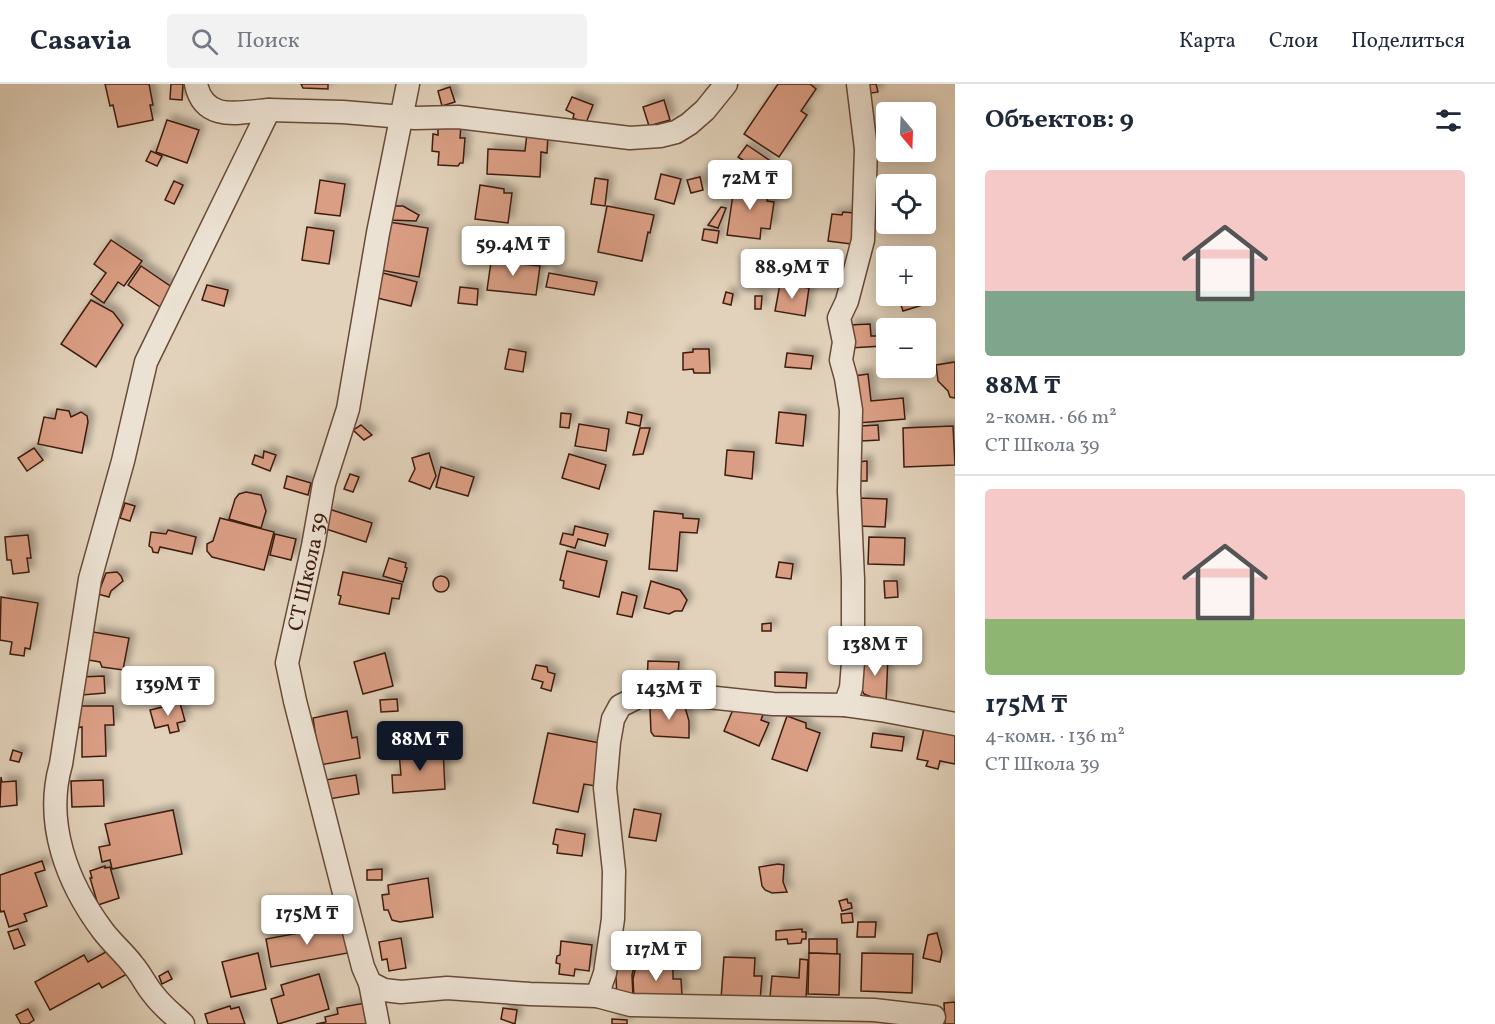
<!DOCTYPE html>
<html lang="ru">
<meta charset="utf-8">
<style>
body{margin:0;font-family:Vollkorn,serif;background:#f2f2f3;color:#1f2937;height:100vh;display:flex;flex-direction:column;font-size:22px;white-space:nowrap}
*{box-sizing:border-box;margin:0}
p{font-size:20px;color:#747a83}
.icon{flex:none;width:33px;height:33px;fill:none;stroke:currentColor;stroke-width:2;stroke-linecap:round;stroke-linejoin:round}
.map{position:relative;flex:1;overflow:hidden}
.details{display:flex;flex-direction:column;background:#fff;width:540px}
.details>*{flex:none}
.needle{width:39px;rotate:161deg}
.controls{position:absolute;left:876px;top:18px;display:grid;gap:12px}
.controls a{display:grid;place-items:center;width:60px;height:60px;border-radius:6px;background:#fff;box-shadow:0 3px 15px #0003;font-size:30px}
.price{position:absolute;translate:-50% -51px;padding:0 14px;border-radius:6px;background:#fff;color:#222;font-size:20px;line-height:39px;filter:drop-shadow(0 2px 3px #0008)}
.price::after{content:'';position:absolute;left:50%;top:36px;width:18px;height:14px;margin-left:-9px;background:inherit;clip-path:polygon(0 0,100% 0,50% 100%)}
.price.current{background:#111827;color:#fff}
ul{padding:0;list-style:none}
li{display:grid;align-content:center;gap:12px;height:318px;padding:0 30px}
li+li{border-top:2px solid #e0e1e3}
li span{display:grid;place-items:center;height:186px;border-radius:6px;color:#555}
li>.icon{margin-inline-start:auto}
span .icon{width:108px;height:108px;fill:#fffc;stroke-width:1}
li b{font-size:26px}
h2{display:flex;justify-content:space-between;align-items:center;height:72px;padding:0 30px;font-size:26px}
header{display:flex;align-items:center;gap:36px;box-sizing:border-box;height:84px;padding:0 30px;background:#fff;border-bottom:2px solid #e0e1e3}
header strong{font-size:28px}
nav{display:flex;gap:33px;margin-inline-start:auto;font-size:21px}
.search{width:420px;height:54px;background:#f2f2f3;display:flex;align-items:center;gap:15px;box-sizing:border-box;padding:0 21px;border-radius:6px;color:#747a83;font-size:22px}
main{display:flex;flex:1;min-height:0}
.map>svg:first-child{display:block}
</style>
<header>
<strong>Casavia</strong>
<div class="search"><svg class="icon" aria-label="search" viewBox="0 0 24 24"><circle cx="10" cy="10" r="6"/><path d="M15 15l6 6"/></svg>Поиск</div>
<nav><a>Карта</a><a>Слои</a><a>Поделиться</a></nav>
</header>
<main>
<div class="map">
<svg width="955" height="940" viewBox="0 0 955 940">
<defs>
<filter id="shadow"><feDropShadow dx="5.5" dy="-5.5" stdDeviation="3" flood-color="#0004"/></filter>
</defs>
<rect width="100%" height="100%" fill="#e2d2bb"/>
<filter id="stains"><feTurbulence type="fractalNoise" baseFrequency=".00333" numOctaves="4"/><feColorMatrix values="0 0 0 0 .2 0 0 0 0 .09 0 0 0 0 .02 0 0 0 .5 -.17"/></filter>
<radialGradient id="worn" r=".72"><stop offset=".6" stop-color="#630" stop-opacity="0"/><stop offset="1" stop-color="#630" stop-opacity=".3"/></radialGradient>
<g fill="#da9e84" stroke="#3e1c0d" stroke-width="1.5" filter="url(#shadow)">
<path d="M105,0H149L153,21H150L153,36L118,43L113,21L110,22Z"/>
<path d="M171,0H183L182,16L170,15Z"/>
<path d="M301,0H328V5L303,4Z"/>
<path d="M778,0H810L816,5L801,27L807,31L779,73L744,50Z"/>
<path d="M864,0H876L878,8L866,10Z"/>
<path d="M450,3L455,18L442,22L438,7Z"/>
<path d="M572,13L593,21L586,39L573,34L574,30L566,26Z"/>
<path d="M664,16L670,36L649,42L643,23Z"/>
<path d="M167,36L199,46L187,79L156,68Z"/>
<path d="M438,40L461,41L460,54H465L463,79H460L458,82L438,81L439,68L432,67L433,50L438,51Z"/>
<path d="M527,49L548,50L547,69L541,68L540,93L487,90L488,65L525,67Z"/>
<path d="M747,61L769,76L761,88L738,73Z"/>
<path d="M151,67L162,72L157,82L146,77Z"/>
<path d="M661,90L681,95L674,120L655,115Z"/>
<path d="M700,93L703,106L691,109L687,96Z"/>
<path d="M595,94L608,96L605,122L591,120Z"/>
<path d="M320,96L345,100L340,132L315,129Z"/>
<path d="M174,97L183,101L174,120L165,116Z"/>
<path d="M735,97L769,102L767,117L774,118L770,145L761,144L760,155L727,151Z"/>
<path d="M480,101L504,105V109H512L508,139L475,135Z"/>
<path d="M391,122H403L419,131L416,137L391,136Z"/>
<path d="M607,122L654,131L650,149L648,148L642,177L598,168Z"/>
<path d="M721,123L726,124L718,144L708,141Z"/>
<path d="M843,128L855,129L851,160L828,157L832,130L842,131Z"/>
<path d="M389,138L428,144L419,193L380,186Z"/>
<path d="M307,143L334,147L329,180L302,176Z"/>
<path d="M704,145L719,147L717,159L702,156Z"/>
<path d="M111,156L142,177L124,202L118,198L104,219L91,210L106,189L94,180Z"/>
<path d="M492,171L510,173L511,179L540,182L536,211L487,206Z"/>
<path d="M141,182L176,206L163,225L128,201Z"/>
<path d="M383,189L417,198L411,222L377,214Z"/>
<path d="M549,189L597,198L594,211L546,203Z"/>
<path d="M780,200L809,204L805,232L775,227Z"/>
<path d="M207,201L228,206L224,222L202,216Z"/>
<path d="M460,203L478,205L477,221L458,219Z"/>
<path d="M726,208L733,210L731,221L723,219Z"/>
<path d="M755,212H762L761,225H755Z"/>
<path d="M898,212H924L926,220L903,227Z"/>
<path d="M91,216L113,228L123,241L96,283L61,260Z"/>
<path d="M870,240L871,252H883V262L850,264L849,241Z"/>
<path d="M509,265L526,268L523,288L505,285Z"/>
<path d="M693,265H709L710,289H694L693,285L683,286V269L693,268Z"/>
<path d="M787,269L813,272L811,285L785,283Z"/>
<path d="M955,278V314L950,313L948,307L938,297L936,281Z"/>
<path d="M868,290L871,317L903,314L905,335L858,339L854,292Z"/>
<path d="M57,325L69,327L71,333L81,328L87,332L88,338L82,369L38,360L44,333L55,335Z"/>
<path d="M628,328L642,331L640,342L626,339Z"/>
<path d="M779,328L806,331L803,362L776,359Z"/>
<path d="M561,329L571,330L569,344L560,343Z"/>
<path d="M579,340L609,345L606,367L575,362Z"/>
<path d="M361,341L372,351L364,356L353,346Z"/>
<path d="M878,341L879,356L862,357L861,342Z"/>
<path d="M953,342L955,381L904,383L903,344Z"/>
<path d="M640,344H650L643,370L633,371Z"/>
<path d="M34,364L43,376L27,387L18,374Z"/>
<path d="M727,366L754,368L752,395L725,391Z"/>
<path d="M264,367L276,371L270,387L252,380L255,371L263,374Z"/>
<path d="M429,369L436,392L430,405L409,397L415,385L412,374Z"/>
<path d="M569,370L606,381L599,405L562,394Z"/>
<path d="M867,377V397H857V378Z"/>
<path d="M441,383L474,393L468,412L436,403Z"/>
<path d="M350,390L359,393L353,408L344,405Z"/>
<path d="M287,392L311,399L308,411L284,404Z"/>
<path d="M246,408L261,411L266,427L261,444L229,435L235,415L239,410Z"/>
<path d="M858,414L887,415L885,443L857,442Z"/>
<path d="M125,419L135,422L130,437L120,434Z"/>
<path d="M329,425L372,439L366,458L323,444Z"/>
<path d="M654,427L683,430V434L699,435L697,449L680,448L677,487L649,485Z"/>
<path d="M220,434L274,448L264,486L212,473L207,467V460L213,457Z"/>
<path d="M575,442L608,450L605,462L578,455L575,464L560,460L563,449L573,451Z"/>
<path d="M168,446L196,453L192,470L160,463L158,469L153,468L152,464L149,462L151,448L166,450Z"/>
<path d="M275,450L296,455L291,476L270,471Z"/>
<path d="M28,451L31,474H27L29,488L13,490L11,476H7L5,453Z"/>
<path d="M869,453L905,454L904,481L868,480Z"/>
<path d="M567,467L607,477L599,513L563,504L564,497L560,496Z"/>
<path d="M389,474L406,479L405,483L407,484L403,498L383,492Z"/>
<path d="M779,478L793,480L791,495L776,493Z"/>
<path d="M117,488L121,492L123,497L111,507L109,513L98,510L106,489Z"/>
<path d="M343,488L402,500L399,515L392,514L389,530L339,520L341,512L338,511Z"/>
<circle cx="441" cy="500" r="8"/>
<path d="M651,497L680,506L687,516L682,527H675L669,530L644,524Z"/>
<path d="M884,497H897L898,513L885,514Z"/>
<path d="M622,508L637,512L632,533L617,530Z"/>
<path d="M1,513L38,519L30,565L25,564L24,572L10,570L12,558L0,556Z"/>
<path d="M771,539V547H762V540Z"/>
<path d="M93,548L129,554L123,586L102,583L100,578L88,576Z"/>
<path d="M385,569L393,602L363,610L354,578Z"/>
<path d="M863,571L888,572L886,619L864,610L862,606Z"/>
<path d="M648,577L679,578L677,602L647,600Z"/>
<path d="M536,581L547,583L548,588L555,590L551,607L541,604L543,598L532,595Z"/>
<path d="M775,588L807,589L806,604L775,602Z"/>
<path d="M104,592L105,609L82,611L80,593Z"/>
<path d="M397,615L398,627L381,628L380,616Z"/>
<path d="M737,616L764,628L761,636L769,639L759,662L724,647Z"/>
<path d="M180,619L185,637L177,639L179,647L170,649L168,641L155,644L150,626Z"/>
<path d="M652,619H675L685,623L689,637V654L654,652L651,648L650,625Z"/>
<path d="M76,622H113L114,641H105L106,672L82,673V643L77,644Z"/>
<path d="M347,627L352,654L357,653L360,674L320,681L313,634Z"/>
<path d="M787,632L806,639V644L820,649L807,687L772,675Z"/>
<path d="M925,640L955,650V680L940,677L938,685L926,682L928,677L917,675Z"/>
<path d="M548,649L605,660L596,702L584,700L578,728L533,719Z"/>
<path d="M873,649L904,653L902,667L871,663Z"/>
<path d="M443,665L445,705L393,709L392,691H401L399,669Z"/>
<path d="M13,666L22,669L19,678L10,676Z"/>
<path d="M356,691L359,710L329,715L325,696Z"/>
<path d="M1,693L2,698L16,697L17,721L0,723Z"/>
<path d="M103,696L104,722L72,723L71,697Z"/>
<path d="M634,725L661,730L656,757L629,753Z"/>
<path d="M173,726L182,770L112,785L110,776L102,778L99,763L110,761L105,740Z"/>
<path d="M556,745L585,750L582,772L557,769L558,761L553,760Z"/>
<path d="M42,777L45,786L35,789L47,822L24,830L27,837L9,843L4,827L1,828L0,825V791Z"/>
<path d="M778,780L784,781L783,798L787,808L772,809L765,806L762,802L759,783Z"/>
<path d="M105,782V784L110,783L119,814L98,821L90,794H92L90,787Z"/>
<path d="M382,785V796H367V786Z"/>
<path d="M428,794L433,833L400,838L392,836L388,826H384L382,811L389,810L388,801Z"/>
<path d="M847,815L848,819H851L852,824L842,827L839,817Z"/>
<path d="M852,829L853,838L842,839L841,830Z"/>
<path d="M858,838H876L875,853H857Z"/>
<path d="M342,841L348,869L271,883L266,855Z"/>
<path d="M18,845L25,861L14,865L8,848Z"/>
<path d="M802,845V848H806V855H802L801,859L788,860L787,855L776,856V847Z"/>
<path d="M937,849L942,868L940,878L923,874L928,851Z"/>
<path d="M401,854L406,884L389,887L387,875L382,876L379,858Z"/>
<path d="M664,855H678V858H691V877H664Z"/>
<path d="M809,855H837V870L809,869Z"/>
<path d="M561,857L592,861L589,887L575,885L574,892L559,890L560,880L556,879L557,872L560,871Z"/>
<path d="M113,864L127,890L102,904L99,899L50,926L35,898L84,871L88,878Z"/>
<path d="M258,869L266,905L231,913L222,878Z"/>
<path d="M809,869L840,870L839,911L808,910Z"/>
<path d="M862,869L913,870L912,909L861,907Z"/>
<path d="M724,873L755,874L754,892H762L760,917L721,915Z"/>
<path d="M636,874L632,891L633,913L617,914L615,875Z"/>
<path d="M800,875L808,876L806,915L770,913L772,892L799,894Z"/>
<path d="M673,880V895H681L682,912L634,914L633,895L636,882Z"/>
<path d="M168,887L172,895L162,900L159,892Z"/>
<path d="M319,890L329,925L278,940L271,915L284,911L281,901Z"/>
<path d="M955,918V940H945L944,919Z"/>
<path d="M365,919L371,940H316L326,938L325,933L338,930L337,924Z"/>
<path d="M230,922L231,925L239,923L245,940H208L205,930Z"/>
<path d="M503,924L517,926L515,940L501,935Z"/>
<path d="M28,925L34,936L28,940H21L16,931Z"/>
<path d="M612,935L627,936V940H612Z"/>
</g>
<g fill="none" stroke-linecap="round" stroke-linejoin="round">
<defs>
<g id="minor">
<path d="M196,0C204,39 240,28 269,26"/>
<path d="M845,621L851,604L853,578V495L849,407L851,326L846,294L841,276L844,258L839,234L847,217L863,156L866,65L858,0"/>
<path d="M370,899L384,906L401,908L447,904L530,910L597,912L631,921L874,926L934,933"/>
<path d="M597,912L605,889L613,835L614,787L605,704L609,658L613,635L620,622L640,612L669,609L773,620L845,621L881,626L955,640"/>
<path d="M183,940C174,931 162,922 154,911C146,902 141,890 133,881C124,869 112,859 103,847C67,799 44,739 61,680L90,495L123,377L146,278L269,26L343,28L415,34L458,33L630,54L660,52L676,48L689,40L705,26L726,0"/>
<path id="s1" d="M378,940L370,899L363,883L295,617L287,579L313,462L324,400L348,325L378,149L408,0"/>
</g>
</defs>
<use href="#minor" stroke="#674a38" stroke-width="25"/>
<use href="#minor" stroke="#ece2d3" stroke-width="22"/>
</g>
<g text-anchor="middle" stroke-width="4.5" stroke-linejoin="round" paint-order="stroke">
<g font-size="21" fill="#3e1c0d" stroke="#ece2d3">
<text dy="7" stroke="none"><textPath href="#s1" startOffset="466">СТ Школа 39</textPath></text>
</g>
</g>
<rect width="100%" height="100%" filter="url(#stains)"/>
<rect width="100%" height="100%" fill="url(#worn)"/>
</svg>
<div class="controls">
<a><svg class="needle" viewBox="-14 -14 28 28"><path d="M0-13l5 13h-10z" fill="#e53935"/><path d="M0 13l5-13h-10z" fill="#747a83"/></svg></a>
<a><svg class="icon" aria-label="locate" viewBox="0 0 24 24"><circle cx="12" cy="12" r="6"/><path d="M12 2v4M12 18v4M2 12h4M18 12h4"/></svg></a>
<a>+</a>
<a>−</a>
</div>
<b class="price" style="left:750px;top:127px">72M ₸</b>
<b class="price" style="left:513px;top:193px">59.4M ₸</b>
<b class="price" style="left:792px;top:216px">88.9M ₸</b>
<b class="price" style="left:875px;top:593px">138M ₸</b>
<b class="price" style="left:168px;top:633px">139M ₸</b>
<b class="price" style="left:669px;top:637px">143M ₸</b>
<b class="price current" style="left:420px;top:688px">88M ₸</b>
<b class="price" style="left:307px;top:862px">175M ₸</b>
<b class="price" style="left:656px;top:898px">117M ₸</b>
</div>
<section class="details">
<h2>Объектов: 9<svg class="icon" aria-label="filters" viewBox="0 0 24 24"><path d="M4 7h16M4 17h16"/><circle cx="9" cy="7" r="2"/><circle cx="15" cy="17" r="2"/></svg></h2>
<ul>
<li><span style="background:linear-gradient(#f6c9c9 65%,#7fa58c 0)"><svg class="icon" aria-label="home" viewBox="0 0 24 24"><path d="M3 11l9-7 9 7M6 9v11h12V9"/></svg></span><div><b>88M ₸</b><p>2-комн. · 66 m²</p><p>СТ Школа 39</p></div></li>
<li><span style="background:linear-gradient(#f6c9c9 70%,#8fb573 0)"><svg class="icon" aria-label="home" viewBox="0 0 24 24"><path d="M3 11l9-7 9 7M6 9v11h12V9"/></svg></span><div><b>175M ₸</b><p>4-комн. · 136 m²</p><p>СТ Школа 39</p></div></li>
</ul>
</section>
</main>
